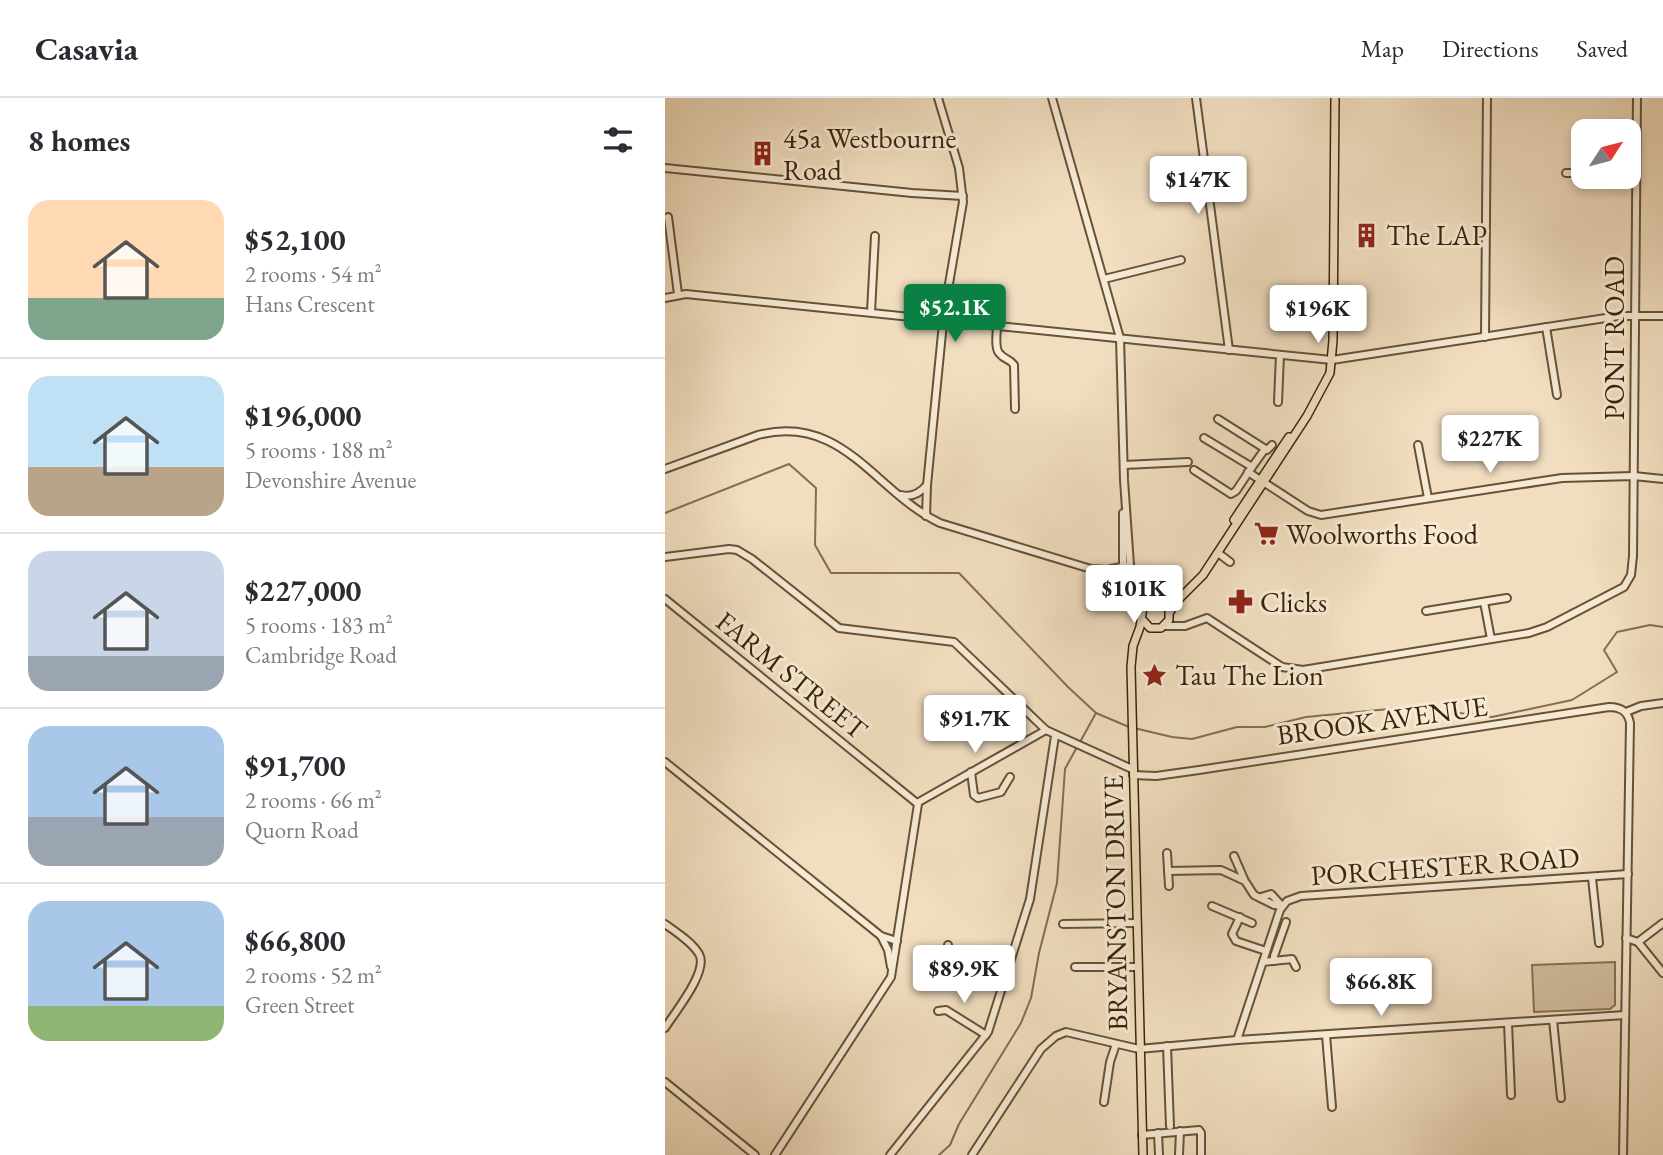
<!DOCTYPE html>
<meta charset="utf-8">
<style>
body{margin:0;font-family:"EB Garamond",serif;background:#f7f7f7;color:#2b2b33;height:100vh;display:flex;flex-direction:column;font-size:26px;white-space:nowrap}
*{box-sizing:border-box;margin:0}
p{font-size:23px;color:#7c7c81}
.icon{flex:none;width:38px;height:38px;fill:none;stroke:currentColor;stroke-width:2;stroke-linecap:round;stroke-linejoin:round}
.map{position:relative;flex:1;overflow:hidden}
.details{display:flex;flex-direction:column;background:#fff;width:665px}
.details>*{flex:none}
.needle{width:46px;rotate:54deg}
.controls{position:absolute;left:906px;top:21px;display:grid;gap:14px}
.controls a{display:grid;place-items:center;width:70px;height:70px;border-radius:14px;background:#fff;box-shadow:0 4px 10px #0003;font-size:35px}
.price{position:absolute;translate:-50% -60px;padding:0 16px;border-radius:7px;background:#fff;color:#222;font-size:23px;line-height:46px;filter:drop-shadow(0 2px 4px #0008)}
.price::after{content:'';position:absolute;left:50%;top:42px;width:21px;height:16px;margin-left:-10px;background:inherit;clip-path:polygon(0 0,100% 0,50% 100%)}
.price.current{background:#0b8043;color:#fff}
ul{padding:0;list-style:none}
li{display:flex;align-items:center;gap:21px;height:175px;padding:0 28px}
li+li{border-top:2px solid #e1e1e2}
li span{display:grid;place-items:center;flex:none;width:196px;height:140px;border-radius:21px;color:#555}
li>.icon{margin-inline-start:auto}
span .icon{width:84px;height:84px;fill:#fffc;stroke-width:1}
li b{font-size:30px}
h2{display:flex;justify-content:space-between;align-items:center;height:84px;padding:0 28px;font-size:30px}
header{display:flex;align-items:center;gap:42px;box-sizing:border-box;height:98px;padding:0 35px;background:#fff;border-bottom:2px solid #e1e1e2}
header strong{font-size:33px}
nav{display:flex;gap:38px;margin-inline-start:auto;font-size:24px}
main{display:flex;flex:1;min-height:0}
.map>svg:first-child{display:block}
</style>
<header>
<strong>Casavia</strong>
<nav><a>Map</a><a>Directions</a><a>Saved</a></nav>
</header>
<main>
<section class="details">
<h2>8 homes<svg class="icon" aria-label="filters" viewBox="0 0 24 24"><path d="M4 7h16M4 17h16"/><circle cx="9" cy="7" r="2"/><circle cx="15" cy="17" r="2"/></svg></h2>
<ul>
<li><span style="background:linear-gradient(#ffd9b3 70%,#7fa58c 0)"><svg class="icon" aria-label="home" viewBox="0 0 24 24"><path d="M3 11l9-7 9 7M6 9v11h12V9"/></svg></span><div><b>$52,100</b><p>2 rooms · 54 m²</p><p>Hans Crescent</p></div></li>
<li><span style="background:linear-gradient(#bfe0f5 65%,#b9a48a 0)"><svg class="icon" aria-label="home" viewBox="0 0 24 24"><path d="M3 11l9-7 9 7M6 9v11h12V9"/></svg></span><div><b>$196,000</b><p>5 rooms · 188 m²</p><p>Devonshire Avenue</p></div></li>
<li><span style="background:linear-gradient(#c9d6e8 75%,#9aa5b1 0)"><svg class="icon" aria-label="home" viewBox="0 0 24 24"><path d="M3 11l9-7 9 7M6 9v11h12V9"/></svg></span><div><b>$227,000</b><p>5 rooms · 183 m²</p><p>Cambridge Road</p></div></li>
<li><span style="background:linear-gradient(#a9c7e8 65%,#9aa5b1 0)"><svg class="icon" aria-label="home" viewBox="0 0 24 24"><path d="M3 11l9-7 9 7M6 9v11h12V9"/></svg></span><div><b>$91,700</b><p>2 rooms · 66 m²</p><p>Quorn Road</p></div></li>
<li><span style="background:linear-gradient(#a9c7e8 75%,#8fb573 0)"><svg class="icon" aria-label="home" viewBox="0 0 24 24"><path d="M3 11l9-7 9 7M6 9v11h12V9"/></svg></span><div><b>$66,800</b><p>2 rooms · 52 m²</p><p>Green Street</p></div></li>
</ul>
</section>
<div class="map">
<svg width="998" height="1057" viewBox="0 0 998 1057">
<rect width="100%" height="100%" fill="#f1dec0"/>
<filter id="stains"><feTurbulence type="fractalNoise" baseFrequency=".00286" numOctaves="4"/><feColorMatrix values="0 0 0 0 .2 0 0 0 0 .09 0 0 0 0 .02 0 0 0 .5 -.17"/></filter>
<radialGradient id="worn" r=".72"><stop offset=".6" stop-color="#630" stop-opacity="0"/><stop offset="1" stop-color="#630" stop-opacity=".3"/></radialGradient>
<path fill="#d2bea0" stroke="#867153" stroke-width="2" d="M950,864V907L945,911L869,914L867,867Z"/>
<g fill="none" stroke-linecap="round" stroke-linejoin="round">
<g stroke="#826e50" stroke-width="2">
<path d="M0,415L124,366L151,390L150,447L166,475H294L403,589L431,615L464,629"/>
<path d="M469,630L507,639L527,641L572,629H600L641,619L745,609L827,619L907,602L952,574L939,552L952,534L985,527L998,529"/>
<path d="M415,644L431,615"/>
<path d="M274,1057L285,1047L294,1026L356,925L366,900L374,855L392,785L400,671L412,649"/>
</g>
<defs>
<g id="minor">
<path d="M387,0L455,240L459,382L465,467L473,490L489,501"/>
<path d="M531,0L564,252"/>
<path d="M0,70L247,95L298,98"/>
<path d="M901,75H919"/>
<path d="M3,119L13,196"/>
<path d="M439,181L516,162"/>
<path d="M0,200L21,196L667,262L954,218H998"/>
<path d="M206,214L210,138"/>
<path d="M332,227C332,235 329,251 335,256C340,262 344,260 349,267L350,311"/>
<path d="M881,229L892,297"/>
<path d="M820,239L822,0"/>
<path d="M613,304L615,257"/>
<path d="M553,321L602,352L607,347"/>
<path d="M753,347L763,400"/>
<path d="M459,367L523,364"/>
<path d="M587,369L600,351"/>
<path d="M0,371L93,337C178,315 210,394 275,425L426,471L442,472L465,467"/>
<path d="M529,372L566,396L571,393L587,369L539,340"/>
<path d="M583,374L643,413L656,417L897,380L969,378L998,381"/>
<path d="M236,397C247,400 255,395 262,387"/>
<path d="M458,415V468L473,498L476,513"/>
<path d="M261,418L262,387L279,215L298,104L294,70L273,0"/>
<path d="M553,455L565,464"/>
<path d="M0,459L64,451L72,452L87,461L174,530L289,544L381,632L467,671"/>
<path d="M0,501L253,706L226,879L110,1057"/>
<path d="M819,504L826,541"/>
<path d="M761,513L842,500"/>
<path d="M499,528H520L542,520L617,569L638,572L864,535L882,529L959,489L966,477L968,458L972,0"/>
<path d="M961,614L976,608L998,605"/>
<path d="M0,664L216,838L232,843"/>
<path d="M306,674L309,697L313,700L336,694L345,679"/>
<path d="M468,677L491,678L534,672L944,609C955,609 963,613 965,625L958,1057"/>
<path d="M252,705L381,632"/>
<path d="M502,755L504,788"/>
<path d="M569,758L579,781"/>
<path d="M503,773L556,772L580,783L589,797L609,807L617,808"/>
<path d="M927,780L934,845"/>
<path d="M596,799L606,796L617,808"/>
<path d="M547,808L587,825"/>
<path d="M575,819L567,836L571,843L601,853"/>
<path d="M0,826C11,834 27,844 34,856C44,873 10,914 0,930"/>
<path d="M398,826L471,825"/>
<path d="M216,838L223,852L226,869"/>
<path d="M961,840L973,844L998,875"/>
<path d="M973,844L998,825"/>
<path d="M283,847V864L289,870L342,879"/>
<path d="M609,863V858L621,824"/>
<path d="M598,864L627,861L631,869"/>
<path d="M410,869H472"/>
<path d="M273,913L281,912L321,937"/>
<path d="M888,922L896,1000"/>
<path d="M843,925L846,997"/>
<path d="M661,937L667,1009"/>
<path d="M572,942L615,812L622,803L636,798L963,776"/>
<path d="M502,948L505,1028"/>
<path d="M0,984L90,1057"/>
<path d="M439,1004L445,964L451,946"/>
<path d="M493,1035L494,1057"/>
<path d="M477,1037L534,1032L536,1035V1057"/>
<path d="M225,1057L323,934L365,801L390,638"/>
<path d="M307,1057L376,951L391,938L401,934L474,951L572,942L960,917"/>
<path d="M514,1057L515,1033"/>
</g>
<g id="major">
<path d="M569,422L624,339"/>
<path d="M505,514L510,505L538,477L642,318L665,275L668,242L670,0"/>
<path d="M476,520L485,530H496L504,522V511C497,500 486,498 478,509L475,529L468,548L466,569L478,1057"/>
</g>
</defs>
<use href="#minor" stroke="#675234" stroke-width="10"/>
<use href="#major" stroke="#392406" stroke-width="10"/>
<use href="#minor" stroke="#f6ead6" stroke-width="6"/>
<use href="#major" stroke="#f1dec0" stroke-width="7"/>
</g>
<defs>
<symbol id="building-bare" viewBox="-9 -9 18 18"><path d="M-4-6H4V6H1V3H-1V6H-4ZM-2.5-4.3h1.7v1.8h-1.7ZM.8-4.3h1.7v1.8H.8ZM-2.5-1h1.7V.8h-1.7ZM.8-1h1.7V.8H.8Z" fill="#8f2418" stroke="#f6ead6" stroke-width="2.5" paint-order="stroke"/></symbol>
<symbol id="supermarket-bare" viewBox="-9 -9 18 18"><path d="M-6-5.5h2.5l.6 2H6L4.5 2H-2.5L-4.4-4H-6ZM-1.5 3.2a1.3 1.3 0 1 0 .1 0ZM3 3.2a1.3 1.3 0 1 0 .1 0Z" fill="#8f2418" stroke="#f6ead6" stroke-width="2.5" paint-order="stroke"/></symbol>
<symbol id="pharmacy-bare" viewBox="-9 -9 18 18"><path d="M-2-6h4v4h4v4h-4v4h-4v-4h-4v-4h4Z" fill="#8f2418" stroke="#f6ead6" stroke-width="2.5" paint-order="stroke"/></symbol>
<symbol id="sight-bare" viewBox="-9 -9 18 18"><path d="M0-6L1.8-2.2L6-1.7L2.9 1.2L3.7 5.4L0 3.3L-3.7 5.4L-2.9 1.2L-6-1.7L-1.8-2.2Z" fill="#8f2418" stroke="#f6ead6" stroke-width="2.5" paint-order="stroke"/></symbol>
</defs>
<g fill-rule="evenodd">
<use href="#building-bare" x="80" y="38" width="35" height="35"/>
<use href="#building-bare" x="684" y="120" width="35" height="35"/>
<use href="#supermarket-bare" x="584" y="418" width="35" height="35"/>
<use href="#pharmacy-bare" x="558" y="486" width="35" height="35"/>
<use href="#sight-bare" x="472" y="560" width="35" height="35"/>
</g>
<g text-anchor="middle" stroke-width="6" stroke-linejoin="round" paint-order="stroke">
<g font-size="28" fill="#392406" stroke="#f6ead6" text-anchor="start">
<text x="118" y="50">45a Westbourne<tspan x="118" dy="32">Road</tspan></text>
<text x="721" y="147">The LAP</text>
<text x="621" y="446">Woolworths Food</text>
<text x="595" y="514">Clicks</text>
<text x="510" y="587">Tau The Lion</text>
</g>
<g font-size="28" fill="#392406" stroke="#f6ead6">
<text transform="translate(949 240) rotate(-90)" y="10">PONT ROAD</text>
<text transform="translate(127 577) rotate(39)" y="10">FARM STREET</text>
<text transform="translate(717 622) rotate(-8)" y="10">BROOK AVENUE</text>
<text transform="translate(780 768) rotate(-4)" y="10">PORCHESTER ROAD</text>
<text transform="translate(450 805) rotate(-91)" y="10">BRYANSTON DRIVE</text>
</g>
</g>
<rect width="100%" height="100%" filter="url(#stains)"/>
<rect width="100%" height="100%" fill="url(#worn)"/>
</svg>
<div class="controls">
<a><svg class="needle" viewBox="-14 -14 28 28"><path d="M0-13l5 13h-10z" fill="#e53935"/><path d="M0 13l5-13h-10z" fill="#7c7c81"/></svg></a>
</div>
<b class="price" style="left:533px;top:118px">$147K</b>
<b class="price current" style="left:290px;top:246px">$52.1K</b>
<b class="price" style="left:653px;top:247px">$196K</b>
<b class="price" style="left:825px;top:377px">$227K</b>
<b class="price" style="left:469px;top:527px">$101K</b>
<b class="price" style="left:310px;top:657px">$91.7K</b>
<b class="price" style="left:299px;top:907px">$89.9K</b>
<b class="price" style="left:716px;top:920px">$66.8K</b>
</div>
</main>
